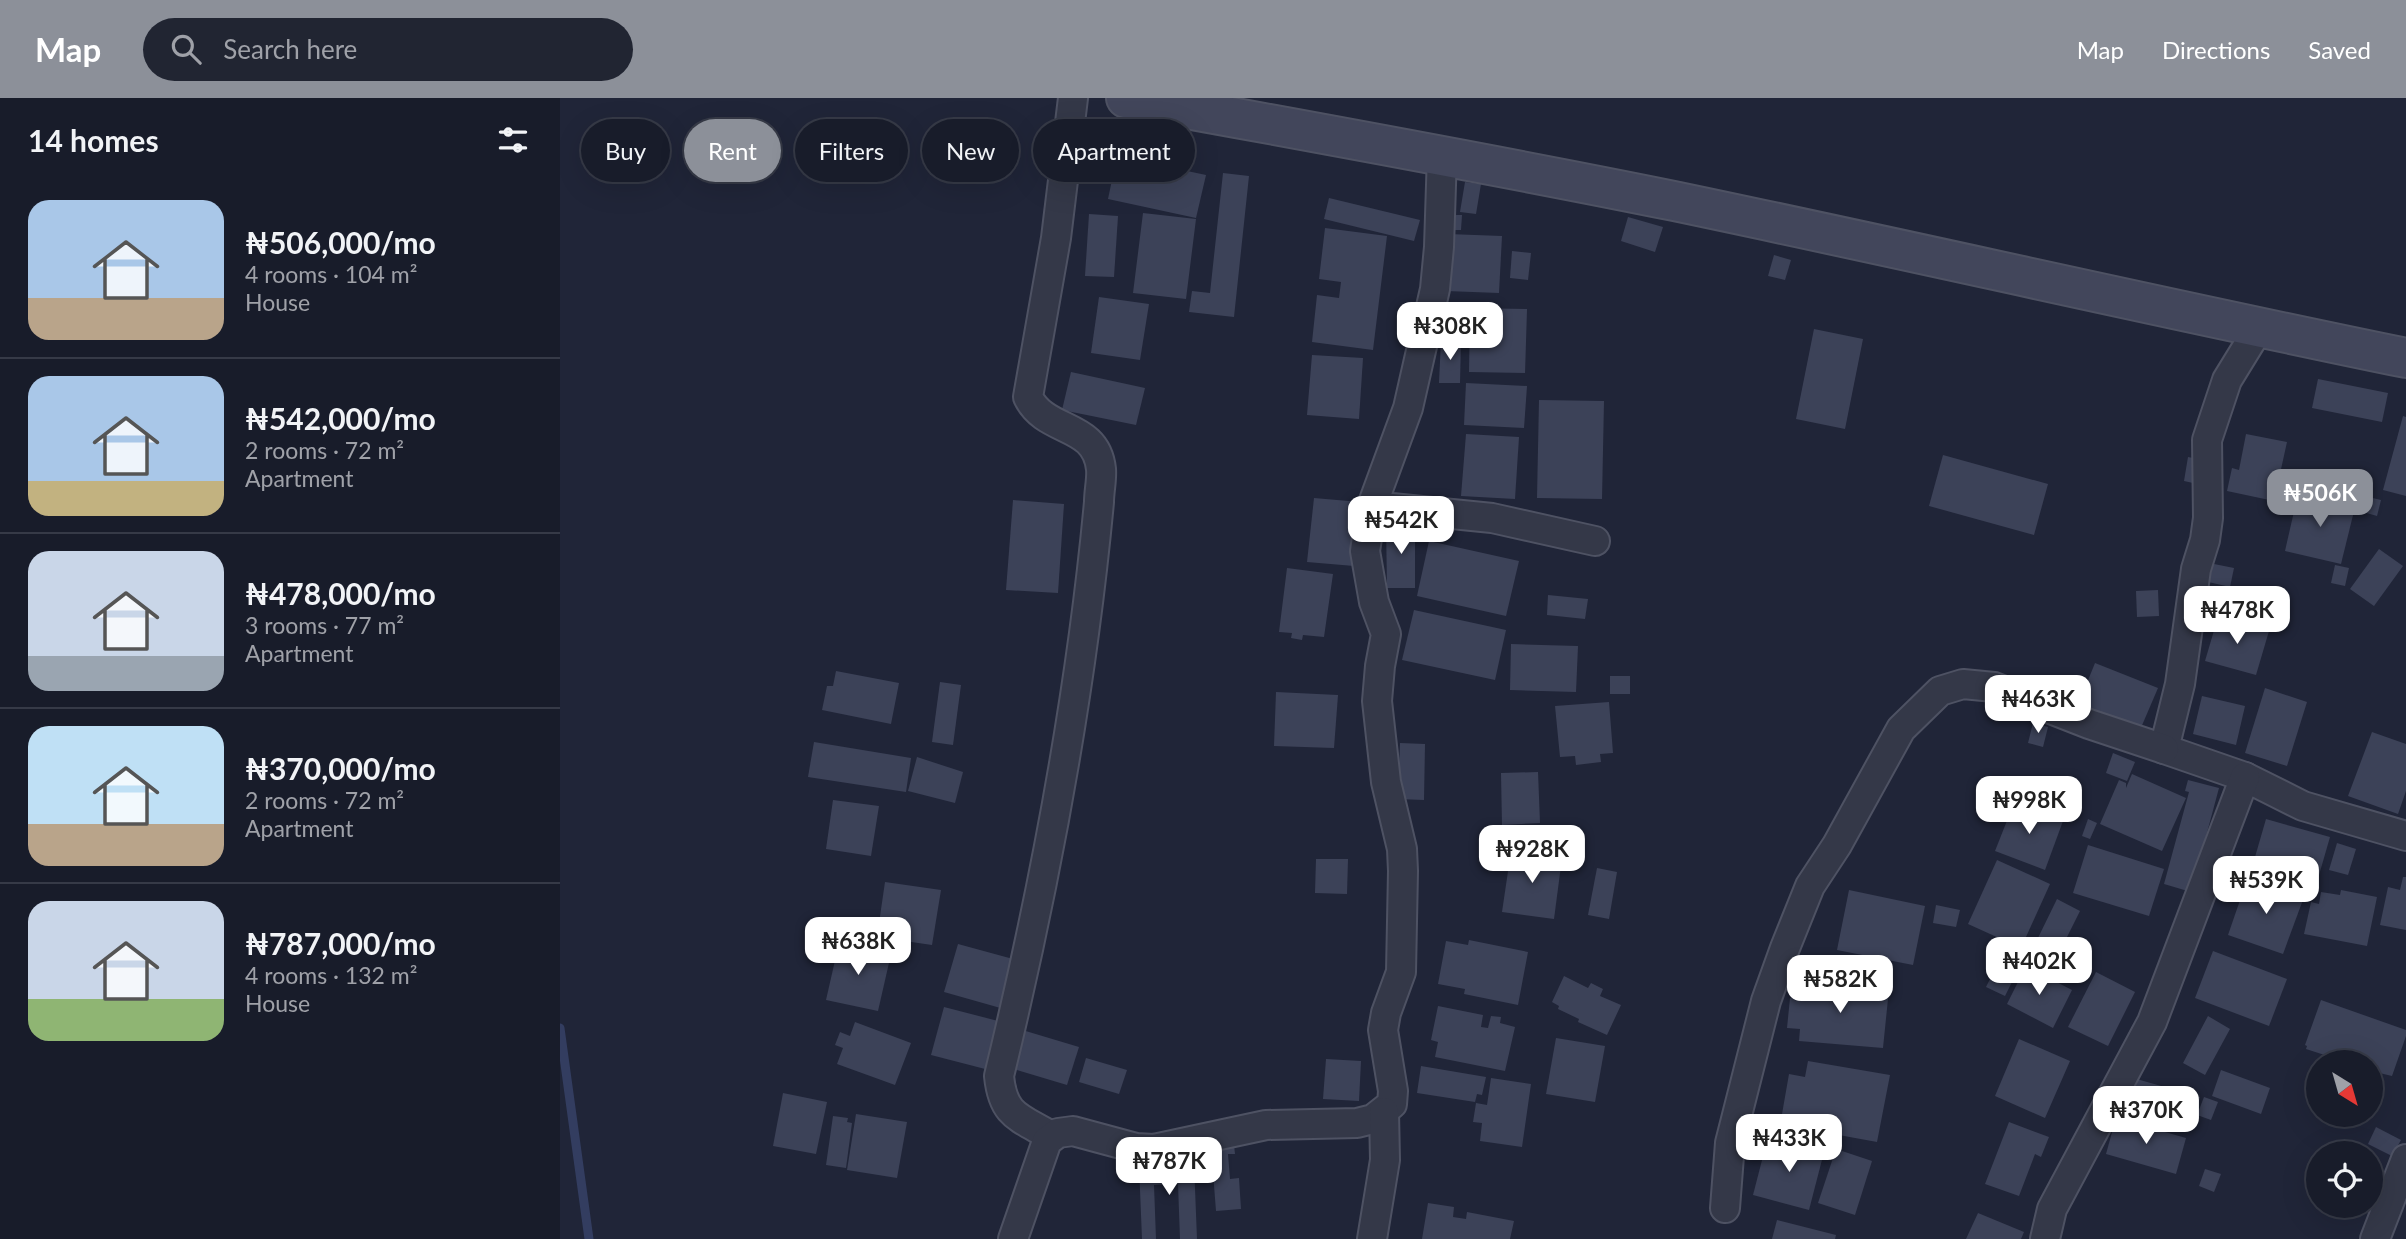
<!DOCTYPE html>
<meta charset="utf-8">
<style>
body{margin:0;font-family:Lato,sans-serif;background:#212532;color:#f1f3f6;height:100vh;display:flex;flex-direction:column;font-size:26px;white-space:nowrap}
*{box-sizing:border-box;margin:0}
p{font-size:23px;color:#9fa1a8}
.icon{flex:none;width:38px;height:38px;fill:none;stroke:currentColor;stroke-width:2;stroke-linecap:round;stroke-linejoin:round}
.map{position:relative;flex:1;overflow:hidden}
.drawer{display:flex;flex-direction:column;background:#181c2a;width:560px}
.drawer>*{flex:none}
.guide{position:absolute;left:21px;top:21px;width:665px;height:63px;display:flex;gap:14px}
.needle{width:46px;rotate:143deg}
.buttons{position:absolute;left:1746px;top:952px;display:grid;gap:14px}
.buttons a{display:grid;place-items:center;width:77px;height:77px;border-radius:50%;background:#181c2a;box-shadow:0 7px 28px #0002,0 0 0 2px #363a47;font-size:35px}
.price{position:absolute;translate:-50% -60px;padding:0 16px;border-radius:14px;background:#fff;color:#222;font-size:23px;line-height:46px;filter:drop-shadow(0 2px 4px #0008)}
.price::after{content:'';position:absolute;left:50%;top:42px;width:21px;height:16px;margin-left:-10px;background:inherit;clip-path:polygon(0 0,100% 0,50% 100%)}
.price.active{background:#8c9099;color:#fff}
ul{padding:0;list-style:none}
li{display:flex;align-items:center;gap:21px;height:175px;padding:0 28px}
li+li{border-top:2px solid #363a47}
li span{display:grid;place-items:center;flex:none;width:196px;height:140px;border-radius:21px;color:#555}
li>.icon{margin-inline-start:auto}
span .icon{width:84px;height:84px;fill:#fffc;stroke-width:1}
li b{font-size:30px}
h2{display:flex;justify-content:space-between;align-items:center;height:84px;padding:0 28px;font-size:30px}
.chip{padding:0 24px;border-radius:32px;background:#181c2a;box-shadow:0 7px 28px #0002,0 0 0 2px #363a47;font-size:24px;line-height:63px}
.chip.active{background:#8c9099;color:#fff}
header{display:flex;align-items:center;gap:42px;box-sizing:border-box;height:98px;padding:0 35px;background:#8c9099;color:#fff}
header strong{font-size:33px}
nav{display:flex;gap:38px;margin-inline-start:auto;font-size:24px}
.search{width:490px;height:63px;background:#212532;display:flex;align-items:center;gap:18px;box-sizing:border-box;padding:0 24px;border-radius:38px;color:#9fa1a8;font-size:26px}
main{display:flex;flex:1;min-height:0}
.map>svg:first-child{display:block}
</style>
<header>
<strong>Map</strong>
<div class="search"><svg class="icon" aria-label="search" viewBox="0 0 24 24"><circle cx="10" cy="10" r="6"/><path d="M15 15l6 6"/></svg>Search here</div>
<nav><a>Map</a><a>Directions</a><a>Saved</a></nav>
</header>
<main>
<section class="drawer">
<h2>14 homes<svg class="icon" aria-label="filters" viewBox="0 0 24 24"><path d="M4 7h16M4 17h16"/><circle cx="9" cy="7" r="2"/><circle cx="15" cy="17" r="2"/></svg></h2>
<ul>
<li><span style="background:linear-gradient(#a9c7e8 70%,#b9a48a 0)"><svg class="icon" aria-label="home" viewBox="0 0 24 24"><path d="M3 11l9-7 9 7M6 9v11h12V9"/></svg></span><div><b>₦506,000/mo</b><p>4 rooms · 104 m²</p><p>House</p></div></li>
<li><span style="background:linear-gradient(#a9c7e8 75%,#c2b280 0)"><svg class="icon" aria-label="home" viewBox="0 0 24 24"><path d="M3 11l9-7 9 7M6 9v11h12V9"/></svg></span><div><b>₦542,000/mo</b><p>2 rooms · 72 m²</p><p>Apartment</p></div></li>
<li><span style="background:linear-gradient(#c9d6e8 75%,#9aa5b1 0)"><svg class="icon" aria-label="home" viewBox="0 0 24 24"><path d="M3 11l9-7 9 7M6 9v11h12V9"/></svg></span><div><b>₦478,000/mo</b><p>3 rooms · 77 m²</p><p>Apartment</p></div></li>
<li><span style="background:linear-gradient(#bfe0f5 70%,#b9a48a 0)"><svg class="icon" aria-label="home" viewBox="0 0 24 24"><path d="M3 11l9-7 9 7M6 9v11h12V9"/></svg></span><div><b>₦370,000/mo</b><p>2 rooms · 72 m²</p><p>Apartment</p></div></li>
<li><span style="background:linear-gradient(#c9d6e8 70%,#8fb573 0)"><svg class="icon" aria-label="home" viewBox="0 0 24 24"><path d="M3 11l9-7 9 7M6 9v11h12V9"/></svg></span><div><b>₦787,000/mo</b><p>4 rooms · 132 m²</p><p>House</p></div></li>
</ul>
</section>
<div class="map">
<svg width="1846" height="1141" viewBox="0 0 1846 1141">
<rect width="100%" height="100%" fill="#202538"/>
<g fill="none" stroke-linecap="round" stroke-linejoin="round">
<path stroke="#333d60" stroke-width="9" d="M0,930L29,1141"/>
</g>
<g fill="#3c4258">
<path d="M537,48L555,50L552,68L535,66Z"/>
<path d="M557,58L646,77L636,120L548,101Z"/>
<path d="M663,75L689,78L674,219L629,214L632,193L650,195Z"/>
<path d="M905,84L921,86L916,116L900,114Z"/>
<path d="M769,100L860,122L854,143L764,121Z"/>
<path d="M583,115L636,121L626,201L573,195Z"/>
<path d="M529,116L558,118L554,179L525,178Z"/>
<path d="M885,117H902L901,132H884Z"/>
<path d="M1068,119L1103,129L1095,154L1061,143Z"/>
<path d="M765,130L827,138L813,252L752,244L757,197L779,200L781,184L759,181Z"/>
<path d="M888,136L942,138L939,195L886,193Z"/>
<path d="M952,153L971,155L968,182L950,180Z"/>
<path d="M1214,157L1231,162L1225,182L1208,178Z"/>
<path d="M539,199L589,206L580,262L531,255Z"/>
<path d="M910,210L967,211L965,275L909,274Z"/>
<path d="M1254,231L1303,241L1285,331L1236,321Z"/>
<path d="M881,242L901,243L900,285H879Z"/>
<path d="M752,257L803,260L799,321L747,317Z"/>
<path d="M511,274L585,290L576,327L502,312Z"/>
<path d="M1758,281L1828,295L1822,324L1752,310Z"/>
<path d="M906,285L967,288L964,330L904,327Z"/>
<path d="M979,302L1044,303L1042,401L977,400Z"/>
<path d="M1843,318L1846,319V398L1823,392Z"/>
<path d="M906,336L959,339L955,401L901,398Z"/>
<path d="M1686,336L1727,344L1714,403L1667,393L1672,370L1679,372Z"/>
<path d="M1383,357L1488,386L1474,437L1369,408Z"/>
<path d="M1628,359L1638,361L1633,385L1624,383Z"/>
<path d="M1738,396L1795,409L1781,466L1725,453Z"/>
<path d="M1800,397L1821,402L1817,418L1796,412Z"/>
<path d="M754,400L800,404L794,468L747,464Z"/>
<path d="M453,402L504,406L498,495L446,492Z"/>
<path d="M826,426H855V490H827Z"/>
<path d="M869,443L959,463L946,518L857,498Z"/>
<path d="M1819,451L1843,468L1814,508L1790,491Z"/>
<path d="M1649,465L1674,470L1670,489L1644,483Z"/>
<path d="M1775,467L1789,470L1785,488L1771,485Z"/>
<path d="M727,470L773,476L764,539L743,537L742,542L731,540L732,535L719,534Z"/>
<path d="M1598,492L1599,518L1577,519L1576,493Z"/>
<path d="M988,497L1028,501L1025,521L987,517Z"/>
<path d="M854,512L946,532L935,582L842,562Z"/>
<path d="M1658,519L1709,533L1696,577L1645,563Z"/>
<path d="M951,546L1018,548L1016,594L950,592Z"/>
<path d="M1535,565L1598,590L1580,632L1518,607Z"/>
<path d="M276,573L339,585L331,626L262,612L267,588H273Z"/>
<rect x="1050" y="578" width="20" height="18"/>
<path d="M380,584L401,587L393,647L372,644Z"/>
<path d="M1705,590L1747,604L1727,668L1685,655Z"/>
<path d="M716,594L778,597L774,650L714,648Z"/>
<path d="M1642,598L1685,608L1676,647L1633,636Z"/>
<path d="M1049,604L1053,655L1040,656L1041,664L1016,667L1015,658L1000,659L995,608Z"/>
<path d="M1473,625L1488,629L1483,649L1468,645Z"/>
<path d="M1812,634L1846,646V693L1838,716L1788,698Z"/>
<path d="M254,644L351,660L346,694L248,679Z"/>
<path d="M840,645L865,646L864,702L838,701Z"/>
<path d="M1553,655L1575,664L1567,683L1546,675Z"/>
<path d="M357,659L403,674L395,705L348,693Z"/>
<path d="M978,674L980,725L942,727L941,675Z"/>
<path d="M1572,676L1626,700L1602,753L1540,726L1559,682L1566,685V690Z"/>
<path d="M1628,682L1659,690L1631,794L1604,786L1629,694L1625,693Z"/>
<path d="M273,702L319,708L311,758L266,751Z"/>
<path d="M1454,705L1503,723L1485,772L1435,753Z"/>
<path d="M1528,721L1537,725L1530,741L1522,738Z"/>
<path d="M1706,721L1770,739L1757,784L1693,766Z"/>
<path d="M1777,745L1796,751L1788,777L1769,772Z"/>
<path d="M1528,747L1604,771L1589,818L1513,795Z"/>
<path d="M951,753L1002,760L994,821L942,814Z"/>
<path d="M756,761H788L787,796L755,795Z"/>
<path d="M1437,762L1490,786L1461,850L1408,826Z"/>
<path d="M1037,770L1057,774L1049,821L1028,817Z"/>
<path d="M1688,779L1744,799L1723,856L1668,837Z"/>
<path d="M1843,779H1846V832L1820,827L1828,789L1840,792Z"/>
<path d="M325,784L381,792L372,847L317,839Z"/>
<path d="M1289,792L1365,808L1353,867L1277,852Z"/>
<path d="M1781,792L1817,799L1807,848L1744,836L1751,804L1759,806L1761,794L1780,797Z"/>
<path d="M1497,801L1520,813L1500,853L1477,842Z"/>
<path d="M1376,807L1400,812L1396,829L1373,825Z"/>
<path d="M909,842L968,854L958,907L904,896L905,891L878,886L886,843L908,847Z"/>
<path d="M279,845L331,856L318,913L266,902Z"/>
<path d="M398,846L453,861L445,887L451,888L444,911L384,894Z"/>
<path d="M1653,853L1727,881L1709,928L1635,900Z"/>
<path d="M1466,868L1512,892L1493,930L1447,906Z"/>
<path d="M1436,869L1455,878L1445,898L1426,889Z"/>
<path d="M1536,874L1575,894L1548,948L1508,929Z"/>
<path d="M1004,878L1028,890L1031,885L1043,891L1040,898L1061,907L1047,937L1018,924L1019,921L998,911L999,908L992,904Z"/>
<path d="M1244,885L1329,891L1323,950L1239,943L1240,931L1227,930L1230,900L1242,901Z"/>
<path d="M1761,902L1846,932V938L1832,978L1811,973V964H1786L1746,951L1747,948L1745,947Z"/>
<path d="M878,908L923,917L921,929L928,930L931,918L941,919L940,925L955,929L945,973L875,959L878,944L871,942Z"/>
<path d="M384,909L442,924L429,972L371,957Z"/>
<path d="M1648,918L1670,931L1645,977L1623,965Z"/>
<path d="M295,924L351,945L335,987L277,966L283,950L275,947L280,934L290,938Z"/>
<path d="M459,931L519,949L507,987L447,969Z"/>
<path d="M996,940L1045,948L1035,1004L986,996Z"/>
<path d="M1459,941L1510,963L1485,1020L1435,998Z"/>
<path d="M526,960L567,972L559,996L519,984Z"/>
<path d="M766,961L801,963L799,1003L763,1001Z"/>
<path d="M1248,963L1330,977L1317,1044L1235,1029L1237,1018L1222,1016L1229,976L1245,979Z"/>
<path d="M861,968L926,979L922,997L917,996L915,1004L857,995Z"/>
<path d="M1661,972L1710,990L1701,1016L1652,998Z"/>
<path d="M931,980L971,986L962,1049L920,1043L922,1025L913,1024L916,1005L927,1007Z"/>
<path d="M1573,980L1640,999L1630,1033L1563,1014Z"/>
<path d="M223,995L267,1004L256,1056L213,1048Z"/>
<path d="M1644,999L1658,1004L1651,1022L1637,1017Z"/>
<path d="M296,1016L347,1024L337,1080L287,1072Z"/>
<path d="M273,1018L288,1020L287,1024L292,1025L286,1070L266,1067Z"/>
<path d="M1556,1020L1626,1040L1616,1076L1546,1056Z"/>
<path d="M1449,1024L1489,1039L1481,1059L1475,1056L1459,1098L1425,1086Z"/>
<path d="M1816,1029L1841,1042L1832,1058L1808,1046Z"/>
<path d="M1208,1039L1264,1054L1249,1112L1193,1097Z"/>
<path d="M674,1047L675,1056H668L670,1081L679,1080L681,1111L656,1113L651,1049Z"/>
<path d="M1276,1051L1312,1063L1295,1117L1258,1105Z"/>
<path d="M634,1065L637,1141H620L618,1086L594,1087L596,1141H582L579,1067Z"/>
<path d="M1645,1071L1661,1076L1654,1094L1639,1088Z"/>
<path d="M868,1105L894,1109L893,1119L906,1121L907,1114L954,1123L950,1141H862Z"/>
<path d="M1418,1115L1464,1134L1461,1141H1406Z"/>
<path d="M1217,1122L1276,1137L1275,1141H1212Z"/>
</g>
<g fill="none" stroke-linecap="round" stroke-linejoin="round">
<defs>
<g id="street">
<path d="M882,56L879,149L875,191L848,310L812,408L932,420L1035,443"/>
<path d="M1699,230L1667,282L1647,342L1648,420L1645,442L1636,471L1620,586L1604,651L1685,679L1743,708L1846,738"/>
<path d="M491,1038C459,1019 443,1018 439,978C485,788 521,598 539,404C539,393 542,381 541,371C536,324 486,336 468,299L496,140L513,0"/>
<path d="M1165,1110L1170,1045L1206,903L1225,850L1250,788L1277,747L1341,631L1380,593L1403,586L1434,589L1529,626L1604,651"/>
<path d="M453,1141L487,1043L498,1035L513,1033L576,1050L594,1051L706,1027L797,1025L813,1021L832,1006L833,993L823,932L826,915L841,874L843,773L842,751L826,684L817,603L820,568L826,536L814,504L805,453L812,408"/>
<path d="M812,1141L825,1062L824,1014"/>
<path d="M1485,1141L1492,1111L1592,924L1685,679"/>
<path d="M1815,1141L1846,1061"/>
</g>
<path id="secondary" d="M566,0C749,33 932,66 1114,103C1358,154 1601,210 1846,260"/>
</defs>
<use href="#street" stroke="#4e5263" stroke-width="32"/>
<use href="#secondary" stroke="#4e5263" stroke-width="42"/>
<use href="#street" stroke="#343848" stroke-width="28"/>
<use href="#secondary" stroke="#42465b" stroke-width="38"/>
</g>
</svg>
<div class="buttons">
<a><svg class="needle" viewBox="-14 -14 28 28"><path d="M0-13l5 13h-10z" fill="#e53935"/><path d="M0 13l5-13h-10z" fill="#9fa1a8"/></svg></a>
<a><svg class="icon" aria-label="locate" viewBox="0 0 24 24"><circle cx="12" cy="12" r="6"/><path d="M12 2v4M12 18v4M2 12h4M18 12h4"/></svg></a>
</div>
<b class="price" style="left:890px;top:264px">₦308K</b>
<b class="price active" style="left:1760px;top:431px">₦506K</b>
<b class="price" style="left:841px;top:458px">₦542K</b>
<b class="price" style="left:1677px;top:548px">₦478K</b>
<b class="price" style="left:1478px;top:637px">₦463K</b>
<b class="price" style="left:1469px;top:738px">₦998K</b>
<b class="price" style="left:972px;top:787px">₦928K</b>
<b class="price" style="left:1706px;top:818px">₦539K</b>
<b class="price" style="left:298px;top:879px">₦638K</b>
<b class="price" style="left:1479px;top:899px">₦402K</b>
<b class="price" style="left:1280px;top:917px">₦582K</b>
<b class="price" style="left:1586px;top:1048px">₦370K</b>
<b class="price" style="left:1229px;top:1076px">₦433K</b>
<b class="price" style="left:609px;top:1099px">₦787K</b>
<div class="guide">
<a class="chip">Buy</a>
<a class="chip active">Rent</a>
<a class="chip">Filters</a>
<a class="chip">New</a>
<a class="chip">Apartment</a>
</div>
</div>
</main>
